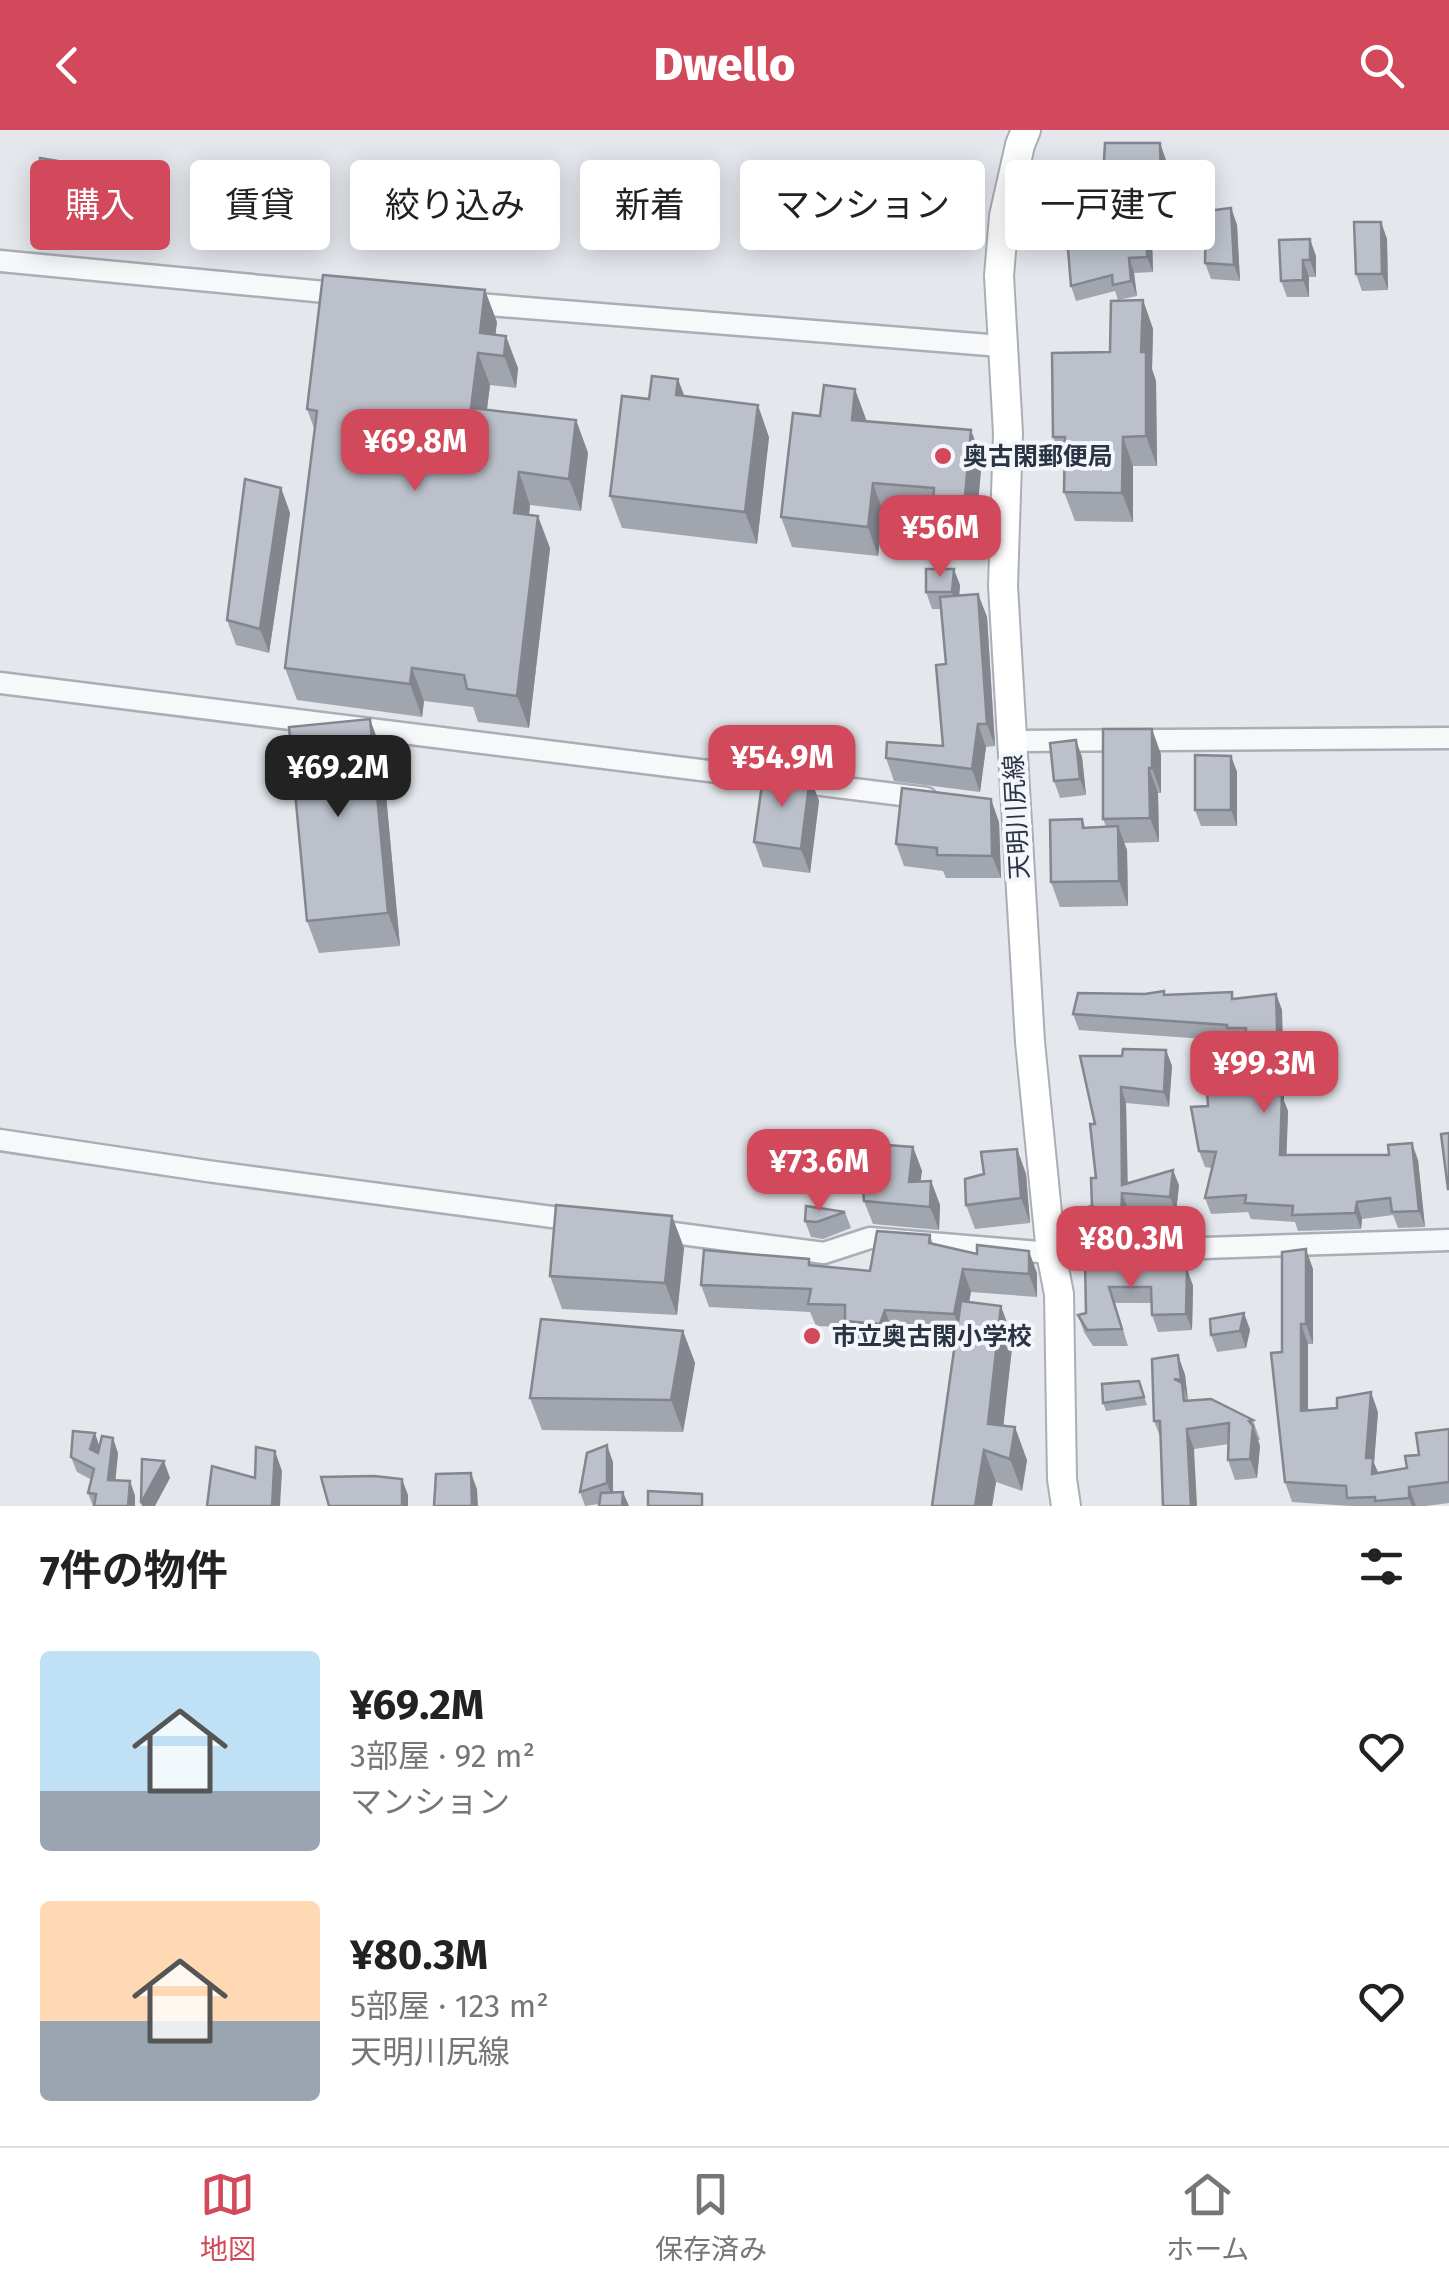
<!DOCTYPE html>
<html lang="ja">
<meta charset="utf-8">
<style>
body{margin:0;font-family:"Fira Sans","Noto Sans JP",sans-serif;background:#f6f6f6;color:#222;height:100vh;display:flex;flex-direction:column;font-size:38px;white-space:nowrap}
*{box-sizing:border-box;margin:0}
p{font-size:32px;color:#767676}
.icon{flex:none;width:55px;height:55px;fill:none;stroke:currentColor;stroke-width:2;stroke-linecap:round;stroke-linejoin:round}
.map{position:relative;height:1376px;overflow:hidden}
.sheet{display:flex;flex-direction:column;background:#fff;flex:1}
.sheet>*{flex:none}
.hud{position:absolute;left:30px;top:30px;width:1390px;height:90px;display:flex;gap:20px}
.price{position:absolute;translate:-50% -85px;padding:0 22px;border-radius:20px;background:#d1495b;color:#fff;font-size:32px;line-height:65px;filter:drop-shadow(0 2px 5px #0008)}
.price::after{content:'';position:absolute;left:50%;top:60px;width:30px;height:22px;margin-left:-15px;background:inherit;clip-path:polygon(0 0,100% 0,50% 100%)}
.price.active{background:#222;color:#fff}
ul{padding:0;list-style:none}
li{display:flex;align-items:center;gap:30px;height:250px;padding:0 40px}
li span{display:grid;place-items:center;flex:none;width:280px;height:200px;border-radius:10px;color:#555}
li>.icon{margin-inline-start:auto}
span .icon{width:120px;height:120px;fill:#fffc;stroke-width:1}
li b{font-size:42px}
h2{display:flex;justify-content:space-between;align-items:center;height:120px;padding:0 40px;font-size:42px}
.pill{padding:0 35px;border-radius:10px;background:#fff;box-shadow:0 5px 25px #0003;font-size:35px;line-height:90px}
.pill.active{background:#d1495b;color:#fff}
header{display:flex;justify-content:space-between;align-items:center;height:130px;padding:0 40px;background:#d1495b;color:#fff;font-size:45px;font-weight:800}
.tabs{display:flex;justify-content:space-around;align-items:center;height:140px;border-top:2px solid #e0e0e0;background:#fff;font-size:28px;color:#767676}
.tabs a{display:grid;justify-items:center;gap:5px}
.tabs .active{color:#d1495b}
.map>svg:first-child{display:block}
</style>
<header><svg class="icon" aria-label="back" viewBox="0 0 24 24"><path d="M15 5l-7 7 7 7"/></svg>Dwello<svg class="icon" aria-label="search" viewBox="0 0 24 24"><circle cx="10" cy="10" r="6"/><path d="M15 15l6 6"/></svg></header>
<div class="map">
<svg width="1449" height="1376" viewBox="0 0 1449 1376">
<rect width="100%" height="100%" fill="#e4e7ec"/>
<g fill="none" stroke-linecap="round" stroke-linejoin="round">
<defs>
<g id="minor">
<path d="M0,131L346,164"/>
<path d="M465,173L1001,216"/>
<path d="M0,553L926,668"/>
<path d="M1012,611L1449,608"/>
<path d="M0,1010L207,1041L582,1091"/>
<path d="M651,1100L824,1123L870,1108L1051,1123L1449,1110"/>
</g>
<path id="secondary" d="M1026,0L1020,15L1004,86L999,146L1008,303L1003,456L1030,912L1051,1123L1059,1164L1062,1349L1066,1376"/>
</defs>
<use href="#minor" stroke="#a9aeb7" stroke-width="25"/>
<use href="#secondary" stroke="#a9aeb7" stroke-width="32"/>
<use href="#minor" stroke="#f7f8fa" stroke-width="20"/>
<use href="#secondary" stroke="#fff" stroke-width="28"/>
</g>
<g fill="#a1a5ae">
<path d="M1166,30V55L1175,72L1171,98L1151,96L1153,142L1134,143L1137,166L1118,170L1115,161L1076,171L1071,156L1107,99L1141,85L1138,65L1114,67L1108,50Z"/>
<path d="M39,52H88V74L45,68Z"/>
<path d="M1231,78L1237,95L1240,151L1211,149L1205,133Z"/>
<path d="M1381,92L1387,109L1388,160L1362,161L1356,144Z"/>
<path d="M1279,110L1316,126V147H1309V167H1287L1281,151Z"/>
<path d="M1143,170L1153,199L1152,239L1156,251L1157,336H1133V392L1075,391L1064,362V336L1053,307L1110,222Z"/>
<path d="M497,192L495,205L518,238L516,258L490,255L487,280L576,290L588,323L581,381L530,375L529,385L550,418L529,598L478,592L473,577L424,571L422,587L297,570L285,538L315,301L307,279Z"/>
<path d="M684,266L769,307L757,414L622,398L610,366L649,269Z"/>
<path d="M820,286L866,289V291L982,329L974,417L942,414L932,386L883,382L878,426L792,417L781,387Z"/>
<path d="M281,358L290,383L269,523L236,515L227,490Z"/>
<path d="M960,455L959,466L978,464L987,487L995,616L986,617L980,662L894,651L886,628L943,616L946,534L941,479H932L926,462Z"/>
<path d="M382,622L400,816L319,823L307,791Z"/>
<path d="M1161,624V663H1158L1159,712L1124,713L1127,720L1128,776L1060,777L1051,752L1082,689L1085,697L1106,696L1103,689Z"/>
<path d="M1231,626L1237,642V696H1201L1195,680Z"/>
<path d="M1082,627L1086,665L1060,668L1054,651Z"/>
<path d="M810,647L819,671L810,743L763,737L754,712Z"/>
<path d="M999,692L1001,748H946L943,741L904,736L896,714Z"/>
<path d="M1276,864L1282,880L1284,971L1288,981L1286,1025L1418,1030L1425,1097L1398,1098L1393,1085L1362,1089L1361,1099L1298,1101L1295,1092L1251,1089L1248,1082L1211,1084L1205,1068L1212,1038L1205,1037L1199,1021L1208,976L1244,945L1246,914H1233L1232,911L1079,900L1073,884L1165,865L1234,869Z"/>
<path d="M1166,920L1172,936L1169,977L1126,973L1127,1054L1179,1055L1176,1082L1128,1079L1127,1107L1095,1108L1089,1092L1096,1048L1095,994L1122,926Z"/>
<path d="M913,1017L922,1041L920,1052L931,1051L940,1075L939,1100L873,1094L864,1071L863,1059H861L852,1035Z"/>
<path d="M1017,1019L1026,1044L1030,1093L975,1099L966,1075L984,1044Z"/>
<path d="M845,1082L851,1098L823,1109L811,1107L805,1091Z"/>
<path d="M672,1086L684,1118L677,1185L562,1179L550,1146Z"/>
<path d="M930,1105L933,1114L1037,1143V1167L971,1162L969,1172L1013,1209L1003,1296L1027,1330L1022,1361L996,1352L992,1376H932L956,1206L893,1203L888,1216L853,1214L847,1197L816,1196L810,1182L709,1177L701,1155L811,1135L870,1141Z"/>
<path d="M1136,1132L1138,1135L1187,1139L1193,1156L1192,1200L1158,1202L1152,1185V1173H1115L1128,1216H1093L1084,1202L1078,1185L1086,1183L1085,1133Z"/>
<path d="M1313,1139V1214H1308V1280L1378,1282L1374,1333L1378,1343L1407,1338L1419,1325L1449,1299V1373L1426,1376H1350L1292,1372L1285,1352L1282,1222Z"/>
<path d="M1244,1183L1250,1200L1246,1218L1217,1222L1211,1205Z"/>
<path d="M683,1201L695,1233L683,1302L542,1300L530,1268Z"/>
<path d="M1178,1225L1185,1245L1188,1271L1253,1290L1260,1310H1258L1260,1316L1257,1348L1235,1350L1228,1330L1229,1314L1194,1319L1161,1309L1154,1291Z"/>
<path d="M1139,1251L1147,1275L1106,1281L1103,1273Z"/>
<path d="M100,1315L118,1323L115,1350L130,1351L135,1366L93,1376L88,1363L92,1350L77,1342L71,1327Z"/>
<path d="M613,1332V1362L599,1374L585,1376L580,1362Z"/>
</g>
<g fill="#83868d">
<path d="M1160,13L1166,30L1167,70L1169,55L1175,72L1171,98L1165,81L1161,55Z"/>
<path d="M82,35L88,52V74L82,57Z"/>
<path d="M1231,78L1237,95L1240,151L1234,135Z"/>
<path d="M1147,85L1152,100L1153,142L1147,127Z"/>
<path d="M1381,92L1387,109L1388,160L1382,144Z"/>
<path d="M1310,109L1316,126V147L1310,130Z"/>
<path d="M1129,128L1134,143L1137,166L1131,151Z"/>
<path d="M1303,130L1309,147V167L1303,150Z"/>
<path d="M485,160L497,192L493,225L480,203Z"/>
<path d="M1143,170L1153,199L1152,239L1156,251L1157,336L1146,306L1141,222Z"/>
<path d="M506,206L518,238L516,258L504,226Z"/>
<path d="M478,223L490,255L483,310L471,278Z"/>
<path d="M678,249L690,281L676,265Z"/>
<path d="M855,259L866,289L862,319L852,290Z"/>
<path d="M758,275L769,307L757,414L745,382Z"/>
<path d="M576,290L588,323L581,381L569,349Z"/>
<path d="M971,300L982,329L974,417L963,388Z"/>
<path d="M1123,307L1133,336V392L1122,363Z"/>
<path d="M519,342L530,375L526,415L514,383Z"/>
<path d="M873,353L883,382L878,426L868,397Z"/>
<path d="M281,358L290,383L269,523L260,499Z"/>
<path d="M538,386L550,418L529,598L517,566Z"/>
<path d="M954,439L960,455L958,479L952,462Z"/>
<path d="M978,464L987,487L995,616L987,594Z"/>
<path d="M412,538L424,571L422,587L410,554Z"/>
<path d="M370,589L382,622L400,816L388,783Z"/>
<path d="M978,594L986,617L980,662L972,639Z"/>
<path d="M1152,599L1161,624V663L1152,638Z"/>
<path d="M1076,610L1082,627L1086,665L1080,649Z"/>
<path d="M1231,626L1237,642V696L1231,680Z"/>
<path d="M1149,638L1158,663L1159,712L1150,688Z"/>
<path d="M810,647L819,671L810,743L801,719Z"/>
<path d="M991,669L999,692L1001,748L992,726Z"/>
<path d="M1118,696L1127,720L1128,776L1119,751Z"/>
<path d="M1276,864L1282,880L1284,971L1288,981L1286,1041L1280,1025Z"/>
<path d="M1166,920L1172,936L1169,977L1164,962Z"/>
<path d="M1121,957L1126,973L1128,1063L1122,1055Z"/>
<path d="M1412,1013L1418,1030L1425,1097L1419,1081Z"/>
<path d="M913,1017L922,1041L917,1075L909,1052Z"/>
<path d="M1017,1019L1026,1044L1030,1093L1021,1068Z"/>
<path d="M1173,1040L1179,1055L1176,1082L1170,1067Z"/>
<path d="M931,1051L940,1075L939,1100L930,1077Z"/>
<path d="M1122,1063L1128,1079L1127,1107L1121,1091Z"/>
<path d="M1357,1072L1362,1089L1361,1099L1355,1083Z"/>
<path d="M672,1086L684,1118L677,1185L665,1153Z"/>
<path d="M1306,1119L1313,1139V1214L1306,1194Z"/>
<path d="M1029,1121L1037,1143V1167L1029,1144Z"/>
<path d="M963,1139L971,1162L962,1207L954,1184Z"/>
<path d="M1187,1139L1193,1156L1192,1200L1186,1184Z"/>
<path d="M1001,1176L1013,1209L1000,1326L988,1294Z"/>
<path d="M885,1180L893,1203L888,1216L880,1194Z"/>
<path d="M1244,1183L1250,1200L1246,1218L1240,1201Z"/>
<path d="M1301,1194L1308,1214V1300L1301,1281Z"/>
<path d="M683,1201L695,1233L683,1302L671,1270Z"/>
<path d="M1178,1225L1185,1245L1188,1270L1181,1250Z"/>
<path d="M1371,1262L1378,1282L1374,1333L1380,1347L1379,1363L1366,1328Z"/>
<path d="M1253,1296L1260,1316L1257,1348L1250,1329Z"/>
<path d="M1015,1297L1027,1330L1022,1361L1010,1329Z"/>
<path d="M1187,1299L1194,1319L1197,1376H1191Z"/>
<path d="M95,1303L100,1318L96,1334L90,1319Z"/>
<path d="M113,1308L118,1323L114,1365L108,1350Z"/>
<path d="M607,1315L613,1332V1370L607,1353Z"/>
<path d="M984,1320L996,1352L992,1376H975Z"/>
<path d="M275,1321L282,1341L280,1376H272Z"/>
<path d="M164,1331L170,1348L155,1376H142L141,1373Z"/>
<path d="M471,1343L477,1359L478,1376H472Z"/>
<path d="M402,1349L408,1365V1376H402Z"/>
<path d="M130,1351L135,1366V1376H128Z"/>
<path d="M1409,1357L1416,1376H1412L1409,1368Z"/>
<path d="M623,1362L629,1376H622Z"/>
</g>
<g fill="#bbc0ca" stroke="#83868d" stroke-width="2.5">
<path d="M1105,13H1160L1161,55H1169L1165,81L1139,79L1136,48L1108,50L1104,30Z"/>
<path d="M40,28L82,35V57L39,52Z"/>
<path d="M1231,78L1234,135L1205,133L1206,81Z"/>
<path d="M1147,85V127L1129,128L1131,151L1113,155L1112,145L1071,156L1067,107L1107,99L1106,88Z"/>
<path d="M1354,92H1381L1382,144H1356Z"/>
<path d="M1310,109V130H1303V150L1281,151L1279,110Z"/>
<path d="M323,145L485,160L480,203L506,206L504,226L478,223L471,278L576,290L569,349L519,342L514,383L538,386L517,566L467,559L464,545L412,538L410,554L285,538L317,281L307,279Z"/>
<path d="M1143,170L1141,222H1146V306L1123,307L1122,363L1064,362L1065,307H1053L1052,223L1110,222L1111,171Z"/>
<path d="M652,246L678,249L676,265L758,275L745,382L610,366L622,266L649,269Z"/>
<path d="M824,255L855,259L852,290L971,300L963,388L932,385L934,358L873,353L868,397L781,387L793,283L820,286Z"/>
<path d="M245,349L281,358L260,499L227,490Z"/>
<path d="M926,439H954L952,462H926Z"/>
<path d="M978,464L987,594H978L972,639L886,628L887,612L943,616L936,535L946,534L940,467Z"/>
<path d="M370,589L388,783L307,791L289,597Z"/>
<path d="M1103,599H1152V638H1149L1150,688L1103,689Z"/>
<path d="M1076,610L1080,649L1054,651L1050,613Z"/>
<path d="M1195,625L1231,626V680H1195Z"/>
<path d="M764,640L810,647L801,719L754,712Z"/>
<path d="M902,658L991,669L992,726L937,725V718L896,714Z"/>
<path d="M1082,689L1083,698L1118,696L1119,751L1051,752L1050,690Z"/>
<path d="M1164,861V865L1232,862V869L1276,864L1279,965H1282L1280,1025H1389L1388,1015L1412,1013L1419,1081L1392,1082L1390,1068L1357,1072L1355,1083L1292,1085L1293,1076L1245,1073L1246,1065L1205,1068L1216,1022L1199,1021L1191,977L1208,976L1206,943L1244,945L1246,898H1227V895L1073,884L1078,863L1145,864Z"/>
<path d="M1123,919L1166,920L1164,962L1121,957L1122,1055L1173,1040L1170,1067L1122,1063L1121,1091L1089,1092L1088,1077L1092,1076L1091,1048H1096L1090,994H1095L1080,926H1122Z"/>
<path d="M1449,1003V1059H1448L1441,1004Z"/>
<path d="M860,1013L913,1017L909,1052L931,1051L930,1077L864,1071L861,1037L852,1035Z"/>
<path d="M1017,1019L1021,1068L966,1075L965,1049L984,1044L981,1022Z"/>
<path d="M556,1075L672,1086L665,1153L550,1146Z"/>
<path d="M806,1076L845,1082L817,1092L805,1091Z"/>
<path d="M877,1101L930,1105L929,1113L977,1124V1115L1029,1121V1144L963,1139L954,1184L885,1180L880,1194L845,1191V1175L808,1174L811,1159L701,1155L704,1120L809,1129V1135L870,1141Z"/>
<path d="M1306,1119V1194H1301V1281L1337,1278V1268L1371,1262L1366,1328H1373L1372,1344L1407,1338L1405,1326L1419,1325L1416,1303L1449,1299V1352L1409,1357V1368L1375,1371V1367L1347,1368L1346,1356L1285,1352L1271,1223L1282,1222V1122Z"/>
<path d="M1136,1132V1135L1187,1139L1186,1184L1152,1185L1151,1157H1109L1122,1199L1087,1200L1078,1185L1086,1183L1085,1133Z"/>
<path d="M961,1171L1001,1176L988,1294L1015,1297L1010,1329L984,1320L975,1376H932Z"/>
<path d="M1244,1183L1240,1201L1211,1205L1210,1189Z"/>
<path d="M541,1189L683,1201L671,1270L530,1268Z"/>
<path d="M1178,1225L1181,1250L1174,1249L1182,1253L1184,1271L1211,1269L1253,1290L1249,1291L1253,1296L1250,1329L1228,1330L1229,1293L1187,1299L1191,1376H1163L1160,1291H1154L1152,1229Z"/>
<path d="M1139,1251L1144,1267L1103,1273L1102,1254Z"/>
<path d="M73,1301L95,1303L90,1319L98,1323L102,1306L113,1308L108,1350L130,1351L128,1376H94L96,1364L88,1363L94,1339L71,1327Z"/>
<path d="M607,1315V1353L580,1362L587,1323Z"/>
<path d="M256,1317L275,1321L272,1376H207L212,1336L255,1348Z"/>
<path d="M142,1329L164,1331L141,1373Z"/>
<path d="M471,1343L472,1376H434L436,1344Z"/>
<path d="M374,1346L402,1349V1376H329L321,1347Z"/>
<path d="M648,1361L702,1364V1376H648Z"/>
<path d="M623,1362L622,1376H599L601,1363Z"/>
</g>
<g fill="#d1495b" stroke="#f4f6f9" stroke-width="4">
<circle cx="943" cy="326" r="10"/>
<circle cx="812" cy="1206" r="10"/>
</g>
<g text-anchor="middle" stroke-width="8" stroke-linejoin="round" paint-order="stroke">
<g font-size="25" font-weight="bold" fill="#2b3445" stroke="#f4f6f9" text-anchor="start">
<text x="963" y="335">奥古閑郵便局</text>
<text x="832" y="1215">市立奥古閑小学校</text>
</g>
<g font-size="25" fill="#2b3445" stroke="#f4f6f9">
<text transform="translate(1016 687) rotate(-93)" y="9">天明川尻線</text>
</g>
</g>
</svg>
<b class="price" style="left:415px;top:364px">¥69.8M</b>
<b class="price" style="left:940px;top:450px">¥56M</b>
<b class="price" style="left:782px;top:680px">¥54.9M</b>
<b class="price active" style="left:338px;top:690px">¥69.2M</b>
<b class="price" style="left:1264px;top:986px">¥99.3M</b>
<b class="price" style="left:819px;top:1084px">¥73.6M</b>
<b class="price" style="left:1131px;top:1161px">¥80.3M</b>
<div class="hud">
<a class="pill active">購入</a>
<a class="pill">賃貸</a>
<a class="pill">絞り込み</a>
<a class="pill">新着</a>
<a class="pill">マンション</a>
<a class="pill">一戸建て</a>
</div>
</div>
<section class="sheet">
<h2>7件の物件<svg class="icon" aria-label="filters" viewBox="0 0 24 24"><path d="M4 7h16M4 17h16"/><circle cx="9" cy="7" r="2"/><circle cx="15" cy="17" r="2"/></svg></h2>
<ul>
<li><span style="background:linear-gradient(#bfe0f5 70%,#9aa5b1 0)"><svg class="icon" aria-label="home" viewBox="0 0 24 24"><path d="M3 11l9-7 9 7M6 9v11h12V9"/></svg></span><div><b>¥69.2M</b><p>3部屋 · 92 m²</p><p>マンション</p></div><svg class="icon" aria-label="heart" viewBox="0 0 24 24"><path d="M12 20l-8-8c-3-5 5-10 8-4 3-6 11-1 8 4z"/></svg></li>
<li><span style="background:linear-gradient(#ffd9b3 60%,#9aa5b1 0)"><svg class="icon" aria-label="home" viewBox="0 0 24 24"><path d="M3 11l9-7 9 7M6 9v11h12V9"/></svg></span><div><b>¥80.3M</b><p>5部屋 · 123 m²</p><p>天明川尻線</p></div><svg class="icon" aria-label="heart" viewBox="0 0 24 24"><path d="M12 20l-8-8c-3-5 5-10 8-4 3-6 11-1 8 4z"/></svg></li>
</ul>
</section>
<nav class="tabs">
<a class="active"><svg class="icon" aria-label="map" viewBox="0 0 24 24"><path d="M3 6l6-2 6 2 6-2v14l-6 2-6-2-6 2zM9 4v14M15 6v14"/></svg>地図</a>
<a><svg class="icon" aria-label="saved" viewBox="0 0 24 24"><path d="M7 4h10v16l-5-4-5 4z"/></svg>保存済み</a>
<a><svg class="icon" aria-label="home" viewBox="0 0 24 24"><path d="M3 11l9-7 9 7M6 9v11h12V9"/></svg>ホーム</a>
</nav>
